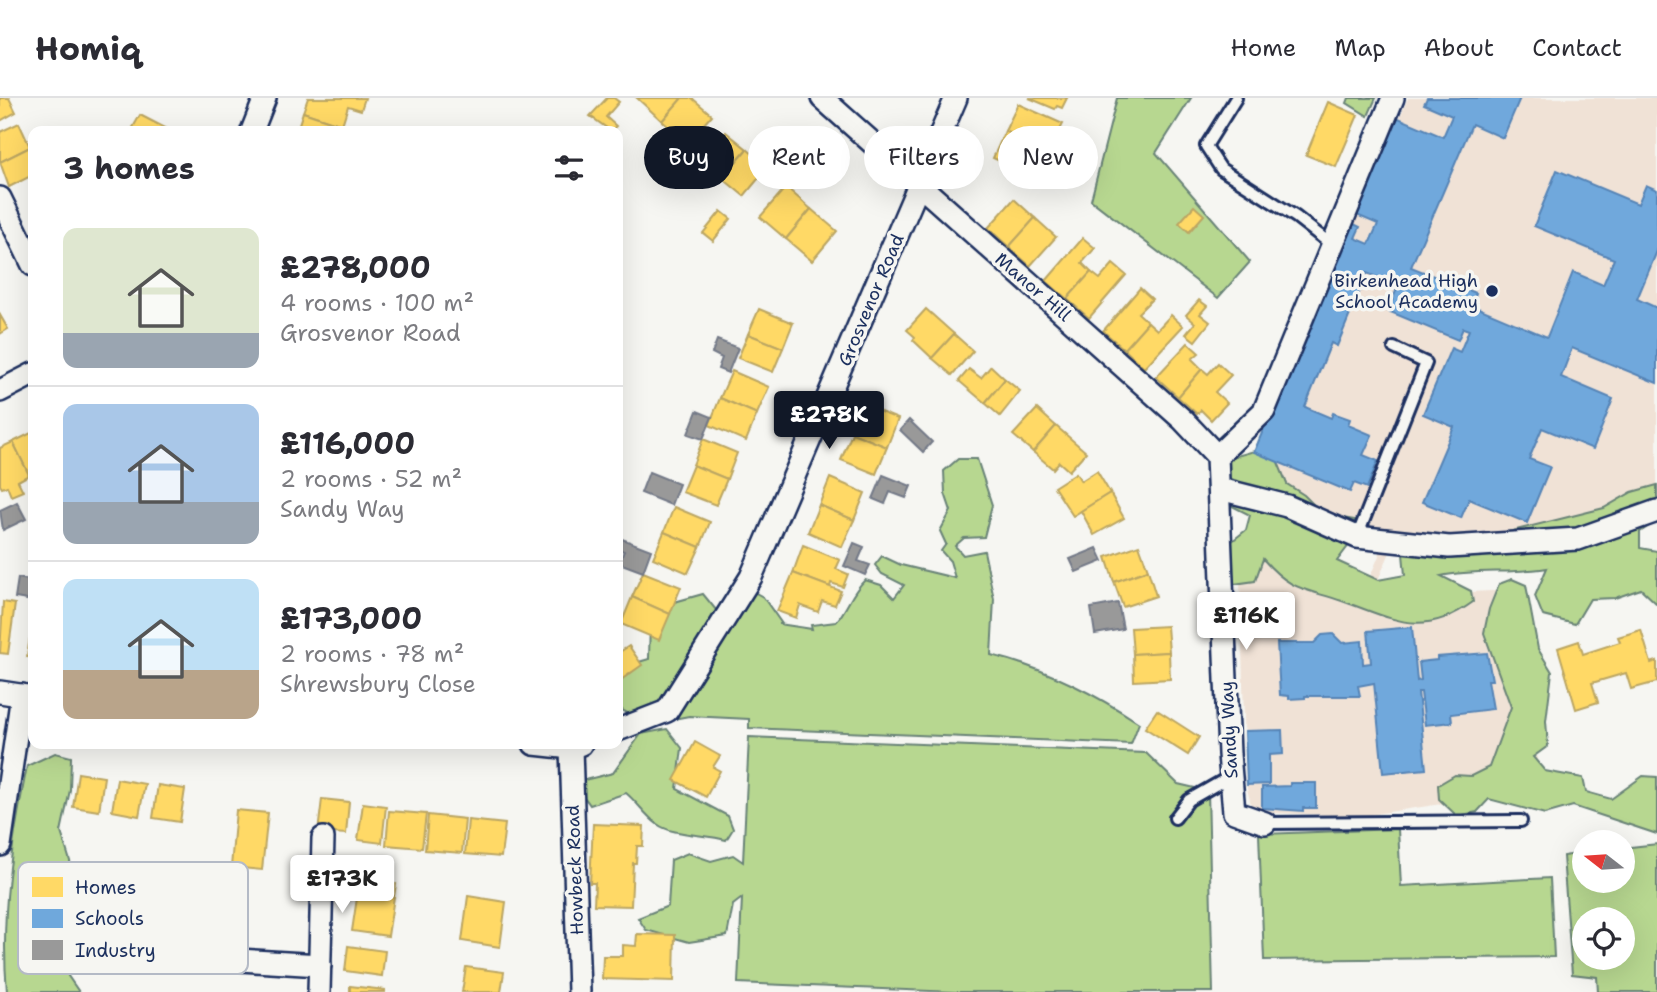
<!DOCTYPE html>
<meta charset="utf-8">
<style>
body{margin:0;font-family:"Shantell Sans",sans-serif;background:#f7f7f7;color:#2b2b33;height:100vh;display:flex;flex-direction:column;font-size:26px;white-space:nowrap}
*{box-sizing:border-box;margin:0}
p{font-size:23px;color:#7c7c81}
.icon{flex:none;width:38px;height:38px;fill:none;stroke:currentColor;stroke-width:2;stroke-linecap:round;stroke-linejoin:round}
.map{position:relative;flex:1;overflow:hidden}
.details{position:absolute;left:28px;top:28px;width:595px;height:623px;display:flex;flex-direction:column;background:#fff;border-radius:14px;box-shadow:0 7px 28px #0002}
.details>*{flex:none}
.banner{position:absolute;left:644px;top:28px;width:665px;height:63px;display:flex;gap:14px}
.needle{width:46px;rotate:287deg}
.controls{position:absolute;left:1572px;top:732px;display:grid;gap:14px}
.controls a{display:grid;place-items:center;width:63px;height:63px;border-radius:50%;background:#fff;box-shadow:0 7px 28px #0002;font-size:35px}
.price{position:absolute;translate:-50% -60px;padding:0 16px;border-radius:7px;background:#fff;color:#222;font-size:23px;line-height:46px;filter:drop-shadow(0 2px 4px #0008)}
.price::after{content:'';position:absolute;left:50%;top:42px;width:21px;height:16px;margin-left:-10px;background:inherit;clip-path:polygon(0 0,100% 0,50% 100%)}
.price.current{background:#111827;color:#fff}
ul{padding:0;list-style:none}
li{display:flex;align-items:center;gap:21px;height:175px;padding:0 35px}
li+li{border-top:2px solid #e1e1e2}
li span{display:grid;place-items:center;flex:none;width:196px;height:140px;border-radius:14px;color:#555}
li>.icon{margin-inline-start:auto}
span .icon{width:84px;height:84px;fill:#fffc;stroke-width:1}
li b{font-size:30px}
h2{display:flex;justify-content:space-between;align-items:center;height:84px;padding:0 35px;font-size:30px}
.chip{padding:0 24px;border-radius:32px;background:#fff;box-shadow:0 7px 28px #0002;font-size:24px;line-height:63px}
.chip.current{background:#111827;color:#fff}
header{display:flex;align-items:center;gap:42px;box-sizing:border-box;height:98px;padding:0 35px;background:#fff;border-bottom:2px solid #e1e1e2}
header strong{font-size:33px}
nav{display:flex;gap:38px;margin-inline-start:auto;font-size:24px}
.map>svg:first-child{display:block}
</style>
<header>
<strong>Homiq</strong>
<nav><a>Home</a><a>Map</a><a>About</a><a>Contact</a></nav>
</header>
<div class="map">
<svg width="1657" height="894" viewBox="0 0 1657 894">
<rect width="100%" height="100%" fill="#f6f6f2"/>
<filter id="ink" filterUnits="userSpaceOnUse"><feTurbulence type="fractalNoise" baseFrequency=".0143" numOctaves="2"/><feDisplacementMap in="SourceGraphic" scale="14" xChannelSelector="R" yChannelSelector="G"/><feConvolveMatrix kernelMatrix="1 2 1 2 8 2 1 2 1" color-interpolation-filters="sRGB"/></filter>
<g filter="url(#ink)">
<path fill="#f0e2d6" d="M1408,0H1657V407L1635,422L1391,452L1378,482L1469,494L1515,492L1541,691L1362,718L1273,715L1252,710L1246,687L1239,448L1369,481L1384,446L1246,385Z"/>
<g fill="#b7d790" stroke="#698377" stroke-width="2" fill-rule="evenodd">
<path d="M1117,0H1191L1156,55L1250,164L1218,200L1091,102Z"/>
<path d="M1349,0H1376L1368,18L1347,5Z"/>
<path d="M1258,352L1275,357L1287,386L1304,397L1324,417L1355,422L1349,447L1337,463L1378,482L1405,477L1403,456L1412,439L1466,440L1504,435L1604,410L1632,394L1657,387V423L1640,434V450L1657,453V506L1641,491L1615,500L1590,501L1575,526L1543,518L1535,498L1547,470C1511,476 1476,471 1441,478L1471,493L1473,504C1422,541 1394,521 1342,503C1303,490 1291,493 1263,461L1255,483L1227,487L1226,448L1246,432L1250,417L1230,407L1217,383L1229,360Z"/>
<path d="M958,361H977L992,407L984,439L964,440L955,448L963,457L984,453L994,501L991,557C1044,570 1094,595 1139,625L1131,646L749,630V621L689,618L648,626L618,610V570L649,561L650,523L671,505L703,496L720,517L731,503L754,494L763,499L782,526H779L812,531L811,527L836,524C848,510 851,495 865,482L881,487L894,500L904,487L882,476L875,467L882,458L901,467L955,480L950,463L941,453L946,446L940,433L951,413L945,395L944,373Z"/>
<path d="M1512,481L1526,487L1538,551L1552,574L1546,623L1548,648L1533,659L1545,673L1583,680L1586,694L1611,701L1643,678L1657,679V736L1573,708L1545,716L1489,701L1477,714L1457,718L1439,701L1438,687L1455,677L1471,678L1489,669L1511,609L1484,535L1489,511L1499,486Z"/>
<path d="M667,631L682,650L677,691L728,718L733,731L726,742C706,736 673,738 657,726C646,718 637,704 626,695L590,707L580,693L584,682L613,675L641,636Z"/>
<path d="M749,639L1146,655L1178,686L1208,693L1213,894H955L738,885L742,800L733,807L727,838L689,844L646,832L638,820L668,808L671,762L688,755L711,763L733,757L743,764Z"/>
<path d="M55,655L71,659L70,692L61,734L82,802L87,845L74,855L68,878L79,894H7C0,816 12,744 27,668Z"/>
<path d="M1398,731L1401,788L1550,780L1554,859L1264,862L1259,736Z"/>
<path d="M1657,746V894H1598L1597,879L1572,876L1563,758L1584,755V782H1622V750ZM1584,821H1622V859H1584Z"/>
</g>
<g fill="#ffd966" stroke="#bba664" stroke-width="2">
<path d="M0,0H9L16,14L0,23Z"/>
<path d="M308,0H365L361,12L348,8L342,27L303,14Z"/>
<path d="M607,0H614L619,4L606,19L616,28L611,33L590,18Z"/>
<path d="M637,0H682L662,23Z"/>
<path d="M682,0H692L712,17L687,45L662,23Z"/>
<path d="M1029,0H1067L1062,10L1057,8L1055,11Z"/>
<path d="M1328,4L1358,17L1336,69L1306,57Z"/>
<path d="M1018,6L1063,26L1056,40L1045,35L1040,49L1005,33Z"/>
<path d="M303,14L342,27L340,33L297,32Z"/>
<path d="M140,17L171,33H131Z"/>
<path d="M19,25L30,49L0,64V34Z"/>
<path d="M1005,33L1040,49L1028,76L993,60Z"/>
<path d="M726,34L747,51L722,80L702,62Z"/>
<path d="M30,49L33,77L9,89L0,64Z"/>
<path d="M747,51L768,69L744,98L722,80Z"/>
<path d="M675,52L685,61L666,81L657,72Z"/>
<path d="M786,89L811,111L786,141L760,119Z"/>
<path d="M1014,101L1035,120L1009,149L988,130Z"/>
<path d="M1194,108L1204,117L1189,134L1179,125Z"/>
<path d="M811,111L837,133L812,163L786,141Z"/>
<path d="M721,113L731,121L713,143L703,135Z"/>
<path d="M1035,120L1056,139L1030,168L1009,149Z"/>
<path d="M1083,140L1095,150L1082,165L1091,174L1067,201L1046,183Z"/>
<path d="M1113,166L1126,177L1089,220L1067,201L1091,174L1100,181Z"/>
<path d="M1140,190L1152,201L1138,215L1148,224L1124,251L1103,233Z"/>
<path d="M1199,202L1207,208L1200,216L1210,224L1195,243L1186,236L1195,225L1186,217Z"/>
<path d="M759,211L793,225L783,250L748,236Z"/>
<path d="M926,211L954,236L932,260L913,242L915,239L907,232Z"/>
<path d="M0,217L8,231L0,236Z"/>
<path d="M1171,217L1183,228L1144,270L1124,251L1148,224L1157,232Z"/>
<path d="M748,236L783,250L773,274L738,260Z"/>
<path d="M954,236L973,253L952,277L932,260Z"/>
<path d="M1188,245L1199,255L1192,261L1202,271L1178,299L1156,279Z"/>
<path d="M1218,265L1231,277L1215,294L1227,305L1211,322L1201,312L1197,316L1178,299L1202,271L1208,276Z"/>
<path d="M991,268L1005,281L985,305L959,283L969,271L981,280Z"/>
<path d="M732,273L769,289L757,316L720,300Z"/>
<path d="M1005,281L1020,293L1000,318L985,305Z"/>
<path d="M720,300L757,316L746,343L709,327Z"/>
<path d="M863,307L898,321L887,349L852,335Z"/>
<path d="M1037,311L1056,328L1033,354L1013,337Z"/>
<path d="M1056,328L1086,354L1069,373L1059,364L1053,371L1033,354Z"/>
<path d="M33,334V375L29,377L13,344Z"/>
<path d="M852,335L887,349L876,376L841,362Z"/>
<path d="M703,341L737,355L727,381L693,367Z"/>
<path d="M13,344L29,377L18,383L23,393L11,398L7,388L2,390L0,387V350Z"/>
<path d="M693,367L727,381L716,407L682,394Z"/>
<path d="M1097,373L1110,395L1073,418L1054,389L1076,375L1081,383Z"/>
<path d="M830,380L865,395L854,422L819,407Z"/>
<path d="M1110,395L1124,420L1094,437L1081,413Z"/>
<path d="M819,407L854,422L842,449L808,434Z"/>
<path d="M674,409L710,424L700,449L664,434Z"/>
<path d="M664,434L700,449L688,475L653,460Z"/>
<path d="M803,447L840,462L836,471L848,476L843,489L831,485L830,489L793,475Z"/>
<path d="M1139,447L1148,472L1114,484L1106,459Z"/>
<path d="M1148,472L1156,498L1123,509L1114,484Z"/>
<path d="M643,474L681,489L670,516L632,499Z"/>
<path d="M793,475L841,493L835,507L822,503L818,514L800,507L796,520L777,513Z"/>
<path d="M632,499L670,516L659,542L621,526Z"/>
<path d="M3,504L15,506L8,556L0,555Z"/>
<path d="M32,526H33V560L27,559Z"/>
<path d="M1167,528L1169,554L1133,556L1131,530Z"/>
<path d="M1641,532L1651,565L1657,563V584L1631,591L1626,575L1592,585L1598,604L1576,611L1558,550L1579,543L1583,556L1620,544L1618,539Z"/>
<path d="M629,548L642,567L618,584V555Z"/>
<path d="M1169,554L1170,581L1134,583L1133,556Z"/>
<path d="M1157,612L1199,639L1188,657L1145,630Z"/>
<path d="M695,644L720,658L713,669L720,673L706,699L674,682Z"/>
<path d="M78,675L104,679L99,713L73,709Z"/>
<path d="M117,681L145,686L139,718L112,713Z"/>
<path d="M158,687L185,691L180,724L153,720Z"/>
<path d="M322,701L349,704L346,736L318,734Z"/>
<path d="M363,705L386,708L382,745L358,742Z"/>
<path d="M236,712L268,715L262,772L231,769Z"/>
<path d="M389,713L426,716L422,750L386,747Z"/>
<path d="M428,717L465,721L462,755L425,752Z"/>
<path d="M468,722L505,726L501,759L465,756Z"/>
<path d="M593,726L644,728L643,748H637L636,765H633L631,808L594,807L595,785H590Z"/>
<path d="M360,780L396,786L388,838L352,833Z"/>
<path d="M468,798L506,804L500,849L462,843Z"/>
<path d="M637,836L675,837L674,883L602,881L603,858H623V847L636,848Z"/>
<path d="M348,848L385,853L382,878L345,873Z"/>
<path d="M466,869L504,874L501,894H462Z"/>
<path d="M350,888L385,892V894H350Z"/>
</g>
<g fill="#6fa8dc" stroke="#5684b6" stroke-width="2">
<path d="M1427,0H1520L1503,40L1472,26L1411,169L1476,195L1471,207L1547,239L1573,174L1603,187L1614,161L1534,128L1557,72L1638,106L1646,87L1657,92V153L1637,201L1657,210V285L1572,250L1561,279L1613,301L1593,351L1542,330L1529,361L1550,369L1527,425L1469,401L1461,420L1422,404L1454,329L1423,316L1451,250L1460,254L1469,232L1463,230L1458,242L1388,213L1398,188L1367,175L1337,248L1331,245L1305,309L1331,320L1333,315L1350,321L1348,327L1372,337L1363,357L1378,363L1367,390L1354,385L1350,394L1254,354L1350,124L1360,129L1355,140L1369,146L1378,126L1352,115L1394,18L1443,39L1452,18L1424,6Z"/>
<path d="M1412,529L1417,583L1421,582L1419,564L1437,562V559L1487,555L1492,582H1488L1493,611L1451,616L1452,624L1425,627L1421,594H1418L1426,671L1383,675L1374,585L1358,588L1360,598H1305V600L1289,601V598L1280,597L1277,545H1314L1322,537L1333,536L1342,545L1362,543L1363,566L1371,565L1368,533Z"/>
<path d="M1282,632L1283,656L1269,657V686L1247,687L1245,633Z"/>
<path d="M1290,685H1316V710H1303V713L1262,710V689L1290,688Z"/>
</g>
<g fill="#999" stroke="#737987" stroke-width="2">
<path d="M717,242L738,250L728,275L718,271L722,260L712,255Z"/>
<path d="M697,313L712,319L703,341L688,336Z"/>
<path d="M909,322L932,344L923,354L900,332Z"/>
<path d="M649,374L679,386L671,407L641,395Z"/>
<path d="M883,377L911,388L906,400L890,394L885,406L873,401Z"/>
<path d="M17,404L26,421L3,432L0,412Z"/>
<path d="M622,441L651,452L643,474L619,465L624,453L618,451Z"/>
<path d="M854,445L864,449L858,463L870,467L865,477L844,468Z"/>
<path d="M1097,450L1103,463L1076,474L1070,461Z"/>
<path d="M18,480L33,483V503L15,500Z"/>
<path d="M1118,505L1123,531L1095,536L1091,510Z"/>
</g>
<g fill="none" stroke-linecap="round" stroke-linejoin="round">
<defs>
<g id="service">
<path d="M1236,0L1206,48L1221,71L1296,119L1332,147"/>
<path d="M1357,439L1426,265L1394,250"/>
<path d="M1175,720L1189,702L1231,678"/>
<path d="M1265,725L1521,723"/>
</g>
<g id="minor">
<path d="M822,0L1183,322L1217,358L1229,656L1234,714L1265,725"/>
<path d="M252,33L265,0"/>
<path d="M0,100L33,167"/>
<path d="M0,293L33,276"/>
<path d="M1217,358L1264,313L1393,0"/>
<path d="M1220,391L1287,408L1357,439L1449,449L1578,441L1657,413"/>
<path d="M0,594L33,599"/>
<path d="M618,632L667,613L751,479L956,0"/>
<path d="M534,646L571,650L581,646"/>
<path d="M571,650L579,894"/>
<path d="M0,747L22,597"/>
<path d="M106,854L320,867"/>
<path d="M319,894L323,740"/>
</g>
</defs>
<use href="#service" stroke="#1b2f5e" stroke-width="16"/>
<use href="#minor" stroke="#1b2f5e" stroke-width="26"/>
<use href="#service" stroke="#f6f6f2" stroke-width="10"/>
<use href="#minor" stroke="#f6f6f2" stroke-width="21"/>
</g>
</g>
<circle fill="#1b2f5e" stroke="#f6f6f2" stroke-width="2.5" cx="1492" cy="193" r="7"/>
<g text-anchor="middle" stroke-width="7" stroke-linejoin="round" paint-order="stroke">
<g font-size="18" fill="#1b2f5e" stroke="#f6f6f2" text-anchor="end">
<text x="1478" y="189">Birkenhead High<tspan x="1478" dy="21">School Academy</tspan></text>
</g>
<g font-size="18" fill="#1b2f5e" stroke="#f6f6f2">
<text transform="translate(1033 189) rotate(41)" y="6">Manor Hill</text>
<text transform="translate(871 202) rotate(-67)" y="6">Grosvenor Road</text>
<text transform="translate(1229 632) rotate(-93)" y="6">Sandy Way</text>
<text transform="translate(575 772) rotate(-92)" y="6">Howbeck Road</text>
</g>
</g>
<rect x="18" y="764" width="230" height="112" rx="10" fill="#f6f6f2" stroke="#b4bac6" stroke-width="2"/>
<rect x="32" y="779" width="31" height="20" fill="#ffd966"/>
<rect x="32" y="811" width="31" height="19" fill="#6fa8dc"/>
<rect x="32" y="842" width="31" height="20" fill="#999"/>
<g font-size="19" fill="#1b2f5e">
<text x="75" y="796">Homes</text>
<text x="75" y="827">Schools</text>
<text x="75" y="859">Industry</text>
</g>
</svg>
<div class="controls">
<a><svg class="needle" viewBox="-14 -14 28 28"><path d="M0-13l5 13h-10z" fill="#e53935"/><path d="M0 13l5-13h-10z" fill="#7c7c81"/></svg></a>
<a><svg class="icon" aria-label="locate" viewBox="0 0 24 24"><circle cx="12" cy="12" r="6"/><path d="M12 2v4M12 18v4M2 12h4M18 12h4"/></svg></a>
</div>
<b class="price current" style="left:829px;top:353px">£278K</b>
<b class="price" style="left:1246px;top:554px">£116K</b>
<b class="price" style="left:342px;top:817px">£173K</b>
<div class="banner">
<a class="chip current">Buy</a>
<a class="chip">Rent</a>
<a class="chip">Filters</a>
<a class="chip">New</a>
</div>
<section class="details">
<h2>3 homes<svg class="icon" aria-label="filters" viewBox="0 0 24 24"><path d="M4 7h16M4 17h16"/><circle cx="9" cy="7" r="2"/><circle cx="15" cy="17" r="2"/></svg></h2>
<ul>
<li><span style="background:linear-gradient(#dfe7d0 75%,#9aa5b1 0)"><svg class="icon" aria-label="home" viewBox="0 0 24 24"><path d="M3 11l9-7 9 7M6 9v11h12V9"/></svg></span><div><b>£278,000</b><p>4 rooms · 100 m²</p><p>Grosvenor Road</p></div></li>
<li><span style="background:linear-gradient(#a9c7e8 70%,#9aa5b1 0)"><svg class="icon" aria-label="home" viewBox="0 0 24 24"><path d="M3 11l9-7 9 7M6 9v11h12V9"/></svg></span><div><b>£116,000</b><p>2 rooms · 52 m²</p><p>Sandy Way</p></div></li>
<li><span style="background:linear-gradient(#bfe0f5 65%,#b9a48a 0)"><svg class="icon" aria-label="home" viewBox="0 0 24 24"><path d="M3 11l9-7 9 7M6 9v11h12V9"/></svg></span><div><b>£173,000</b><p>2 rooms · 78 m²</p><p>Shrewsbury Close</p></div></li>
</ul>
</section>
</div>
